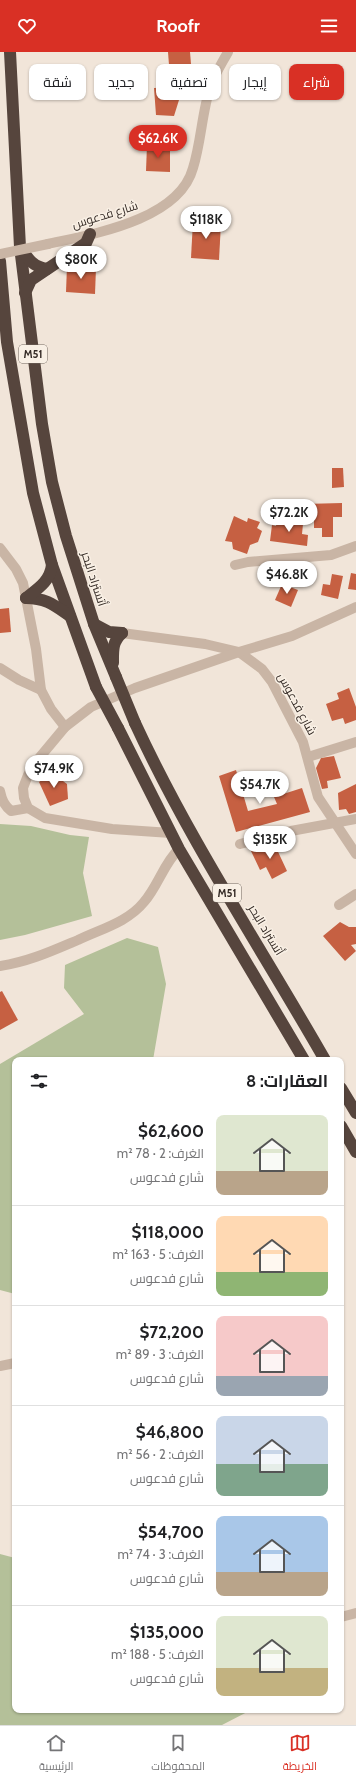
<!DOCTYPE html>
<html lang="ar">
<meta charset="utf-8">
<style>
body{margin:0;font-family:Cabin,Cairo,sans-serif;background:#f2f2f2;color:#202124;direction:rtl;height:100vh;display:flex;flex-direction:column;font-size:15px;white-space:nowrap}
*{box-sizing:border-box;margin:0}
p{font-size:13px;color:#757577}
.icon{flex:none;width:22px;height:22px;fill:none;stroke:currentColor;stroke-width:2;stroke-linecap:round;stroke-linejoin:round}
.map{position:relative;flex:1;overflow:hidden;direction:ltr}
.side{position:absolute;left:12px;top:1005px;width:332px;height:656px;display:flex;flex-direction:column;background:#fff;border-radius:8px;box-shadow:0 1px 3px #0004;direction:rtl}
.side>*{flex:none}
.guide{position:absolute;left:12px;top:12px;width:332px;height:36px;direction:rtl;display:flex;gap:8px}
.price{position:absolute;translate:-50% -34px;padding:0 9px;border-radius:14px;background:#fff;color:#222;font-size:13px;line-height:26px;filter:drop-shadow(0 1px 2px #0008)}
.price::after{content:'';position:absolute;left:50%;top:24px;width:12px;height:9px;margin-left:-6px;background:inherit;clip-path:polygon(0 0,100% 0,50% 100%)}
.price.on{background:#d93025;color:#fff}
ul{padding:0;list-style:none}
li{display:flex;align-items:center;gap:12px;height:100px;padding:0 16px}
li+li{border-top:1px solid #e0e0e0}
li span{display:grid;place-items:center;flex:none;width:112px;height:80px;border-radius:8px;color:#555}
li>.icon{margin-inline-start:auto}
span .icon{width:48px;height:48px;fill:#fffc;stroke-width:1}
li b{font-size:17px}
h2{display:flex;justify-content:space-between;align-items:center;height:48px;padding:0 16px;font-size:17px}
.tag{padding:0 14px;border-radius:8px;background:#fff;box-shadow:0 1px 3px #0004;font-size:14px;line-height:36px}
.tag.on{background:#d93025;color:#fff}
header{display:flex;justify-content:space-between;align-items:center;height:52px;padding:0 16px;background:#d93025;color:#fff;font-size:18px;font-weight:800}
.tabs{display:flex;justify-content:space-around;align-items:center;height:56px;border-top:1px solid #e0e0e0;background:#fff;font-size:11px;color:#757577}
.tabs a{display:grid;justify-items:center;gap:2px}
.tabs .on{color:#d93025}
.map>svg:first-child{display:block}
</style>
<header><svg class="icon" aria-label="menu" viewBox="0 0 24 24"><path d="M4 6h16M4 12h16M4 18h16"/></svg>Roofr<svg class="icon" aria-label="heart" viewBox="0 0 24 24"><path d="M12 20l-8-8c-3-5 5-10 8-4 3-6 11-1 8 4z"/></svg></header>
<div class="map">
<svg width="356" height="1673" viewBox="0 0 356 1673">
<rect width="100%" height="100%" fill="#f1e5d9"/>
<g fill="#b4c099">
<path d="M0,772L31,774L70,783L89,785L83,821L92,864L25,883L0,888Z"/>
<path d="M127,886L158,895L166,932L153,1008H15V1242L0,1238V1012L84,962L64,936L65,913Z"/>
<path d="M0,1502L15,1506V1658H251L222,1673H0Z"/>
</g>
<g fill="#c66042">
<path d="M168,0H190L191,12L169,13Z"/>
<path d="M173,35L172,47L179,48L174,64L156,63L154,36Z"/>
<path d="M147,93L170,94V120L146,119Z"/>
<path d="M193,169L221,171L219,208L191,206Z"/>
<path d="M67,214L96,216L95,242L66,240Z"/>
<path d="M332,416H343L344,435L332,436Z"/>
<path d="M342,451V465H333V485H322V476H314V467H304V452Z"/>
<path d="M234,464L247,470L248,466L260,470L257,476L262,479L258,490L250,493L247,502L233,497L232,490L225,489Z"/>
<path d="M277,468L303,472L302,482L308,483L307,494L270,489L272,473L276,474Z"/>
<path d="M351,521L356,522V538L348,537Z"/>
<path d="M332,522L343,524L338,547L321,543L323,532L330,533Z"/>
<path d="M282,532L298,538L291,555L275,548Z"/>
<path d="M9,556L11,580L0,581V557Z"/>
<path d="M349,636L356,655V668L345,672L343,666L332,669L326,652L339,647L337,641Z"/>
<path d="M334,704L341,726L327,729L328,736L322,737L316,716L321,706Z"/>
<path d="M236,718L248,759L277,752L274,745L302,736L310,760L236,780L219,724Z"/>
<path d="M52,721L67,732L68,747L50,754L39,730Z"/>
<path d="M356,732V760L349,762L346,757L339,758L338,741Z"/>
<path d="M273,789L287,819L272,827L266,815L260,818L251,799Z"/>
<path d="M340,870L349,875H356V892L351,893L356,899L345,909L323,884Z"/>
<path d="M2,939L18,968L0,978V940Z"/>
</g>
<g fill="none" stroke-linecap="round" stroke-linejoin="round">
<g stroke="#c9b5a5" stroke-width="10">
<path d="M48,192C93,182 179,168 193,116C201,91 202,60 210,36C214,23 222,11 228,0"/>
<path d="M0,496L16,517L23,531L36,597L41,638L51,657L65,675"/>
<path d="M235,513L248,510L331,503L356,494"/>
<path d="M122,581L205,592L239,600L262,617L272,630L303,690L318,745L356,802"/>
<path d="M0,616L19,628L41,638"/>
<path d="M308,705L356,690"/>
<path d="M0,739C2,748 4,753 11,759L28,756"/>
<path d="M171,781L112,777L45,766L28,756L24,746L23,736L28,723L35,711L65,675L91,655L135,636L239,600L292,584L356,555"/>
<path d="M240,792L291,779L356,767"/>
<path d="M339,853L356,842"/>
<path d="M0,914C28,910 52,899 78,888C101,877 128,870 144,850C158,834 164,811 179,797"/>
<path d="M0,1314L15,1311"/>
<path d="M341,1565L356,1561"/>
</g>
<g stroke="#56453d" stroke-width="12">
<path d="M10,0L20,195L42,372L52,430L66,484L94,572L116,625"/>
<path d="M21,196C28,207 33,215 47,217"/>
<path d="M0,209L7,290L33,441L52,513L96,635"/>
<path d="M25,241L31,228L86,191L90,182"/>
<path d="M26,546C46,546 54,553 70,564"/>
<path d="M26,546C39,536 50,529 52,513"/>
<path d="M94,572L109,580L122,581"/>
<path d="M113,611C113,599 112,590 122,581"/>
<path d="M135,671C189,788 261,896 325,1008"/>
<path d="M118,676L179,797L304,1008"/>
<path d="M341,1036L356,1061"/>
<path d="M341,1074L356,1100"/>
</g>
<path stroke="#c9b5a5" stroke-width="10" d="M0,202L48,192"/>
<g stroke="#56453d" stroke-width="12">
<path d="M116,625L135,671"/>
<path d="M96,635L118,676"/>
</g>
</g>
<g text-anchor="middle" stroke-width="3" stroke-linejoin="round" paint-order="stroke">
<g fill="#f9f0e5" stroke="#70665f" stroke-width="1">
<rect x="19" y="293" width="28" height="18" rx="3"/>
<rect x="213" y="832" width="28" height="18" rx="3"/>
</g>
<g font-size="11" font-weight="bold" fill="#352b26">
<text x="33" y="306">M51</text>
<text x="227" y="845">M51</text>
</g>
<g font-size="12" fill="#352b26" stroke="#f9f0e5">
<text transform="translate(105 163) rotate(-17)" y="4">شارع فدعوس</text>
<text transform="translate(94 527) rotate(72)" y="4">أتستراد البحر</text>
<text transform="translate(297 652) rotate(62)" y="4">شارع فدعوس</text>
<text transform="translate(266 878) rotate(59)" y="4">أتستراد البحر</text>
</g>
</g>
</svg>
<b class="price on" style="left:158px;top:107px">$62.6K</b>
<b class="price" style="left:206px;top:188px">$118K</b>
<b class="price" style="left:81px;top:228px">$80K</b>
<b class="price" style="left:289px;top:481px">$72.2K</b>
<b class="price" style="left:287px;top:543px">$46.8K</b>
<b class="price" style="left:54px;top:737px">$74.9K</b>
<b class="price" style="left:260px;top:753px">$54.7K</b>
<b class="price" style="left:270px;top:808px">$135K</b>
<div class="guide">
<a class="tag on">شراء</a>
<a class="tag">إيجار</a>
<a class="tag">تصفية</a>
<a class="tag">جديد</a>
<a class="tag">شقة</a>
</div>
<section class="side">
<h2>العقارات: 8<svg class="icon" aria-label="filters" viewBox="0 0 24 24"><path d="M4 7h16M4 17h16"/><circle cx="9" cy="7" r="2"/><circle cx="15" cy="17" r="2"/></svg></h2>
<ul>
<li><span style="background:linear-gradient(#dfe7d0 70%,#b9a48a 0)"><svg class="icon" aria-label="home" viewBox="0 0 24 24"><path d="M3 11l9-7 9 7M6 9v11h12V9"/></svg></span><div><b>$62,600</b><p>الغرف: 2 · 78 m²</p><p>شارع فدعوس</p></div></li>
<li><span style="background:linear-gradient(#ffd9b3 70%,#8fb573 0)"><svg class="icon" aria-label="home" viewBox="0 0 24 24"><path d="M3 11l9-7 9 7M6 9v11h12V9"/></svg></span><div><b>$118,000</b><p>الغرف: 5 · 163 m²</p><p>شارع فدعوس</p></div></li>
<li><span style="background:linear-gradient(#f6c9c9 75%,#9aa5b1 0)"><svg class="icon" aria-label="home" viewBox="0 0 24 24"><path d="M3 11l9-7 9 7M6 9v11h12V9"/></svg></span><div><b>$72,200</b><p>الغرف: 3 · 89 m²</p><p>شارع فدعوس</p></div></li>
<li><span style="background:linear-gradient(#c9d6e8 60%,#7fa58c 0)"><svg class="icon" aria-label="home" viewBox="0 0 24 24"><path d="M3 11l9-7 9 7M6 9v11h12V9"/></svg></span><div><b>$46,800</b><p>الغرف: 2 · 56 m²</p><p>شارع فدعوس</p></div></li>
<li><span style="background:linear-gradient(#a9c7e8 70%,#b9a48a 0)"><svg class="icon" aria-label="home" viewBox="0 0 24 24"><path d="M3 11l9-7 9 7M6 9v11h12V9"/></svg></span><div><b>$54,700</b><p>الغرف: 3 · 74 m²</p><p>شارع فدعوس</p></div></li>
<li><span style="background:linear-gradient(#dfe7d0 65%,#c2b280 0)"><svg class="icon" aria-label="home" viewBox="0 0 24 24"><path d="M3 11l9-7 9 7M6 9v11h12V9"/></svg></span><div><b>$135,000</b><p>الغرف: 5 · 188 m²</p><p>شارع فدعوس</p></div></li>
</ul>
</section>
</div>
<nav class="tabs">
<a class="on"><svg class="icon" aria-label="map" viewBox="0 0 24 24"><path d="M3 6l6-2 6 2 6-2v14l-6 2-6-2-6 2zM9 4v14M15 6v14"/></svg>الخريطة</a>
<a><svg class="icon" aria-label="saved" viewBox="0 0 24 24"><path d="M7 4h10v16l-5-4-5 4z"/></svg>المحفوظات</a>
<a><svg class="icon" aria-label="home" viewBox="0 0 24 24"><path d="M3 11l9-7 9 7M6 9v11h12V9"/></svg>الرئيسية</a>
</nav>
